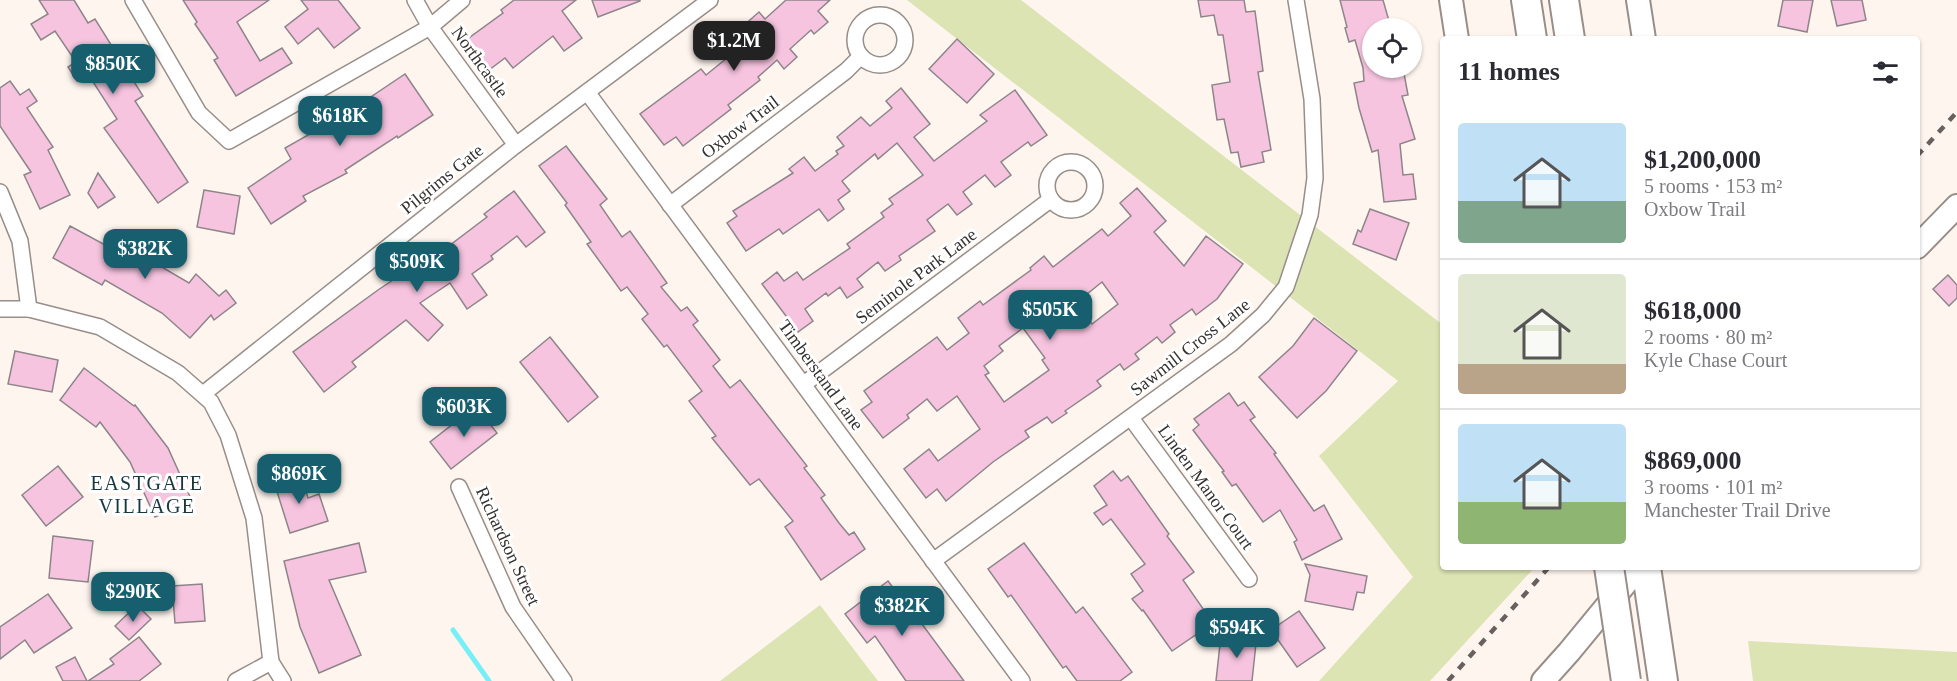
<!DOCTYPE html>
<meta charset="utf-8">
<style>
body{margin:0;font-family:"Times New Roman",serif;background:#f2f2f3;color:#2b2b33;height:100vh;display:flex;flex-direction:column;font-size:22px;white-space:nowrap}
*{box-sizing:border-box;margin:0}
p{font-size:20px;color:#7c7c81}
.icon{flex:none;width:33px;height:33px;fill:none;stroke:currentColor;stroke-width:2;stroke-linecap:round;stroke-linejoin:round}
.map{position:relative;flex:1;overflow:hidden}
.details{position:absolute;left:1440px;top:36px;width:480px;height:534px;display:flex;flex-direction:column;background:#fff;border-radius:6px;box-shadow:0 2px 4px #0004}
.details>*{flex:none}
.buttons{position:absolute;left:1362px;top:18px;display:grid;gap:12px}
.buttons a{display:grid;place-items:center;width:60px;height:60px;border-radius:50%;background:#fff;box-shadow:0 2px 4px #0004;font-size:30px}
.price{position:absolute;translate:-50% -51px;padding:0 14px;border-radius:12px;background:#175f6f;color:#fff;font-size:20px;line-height:39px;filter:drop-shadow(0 2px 3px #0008)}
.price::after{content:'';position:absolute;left:50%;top:36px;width:18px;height:14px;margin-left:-9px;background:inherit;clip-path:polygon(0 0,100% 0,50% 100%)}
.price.selected{background:#222;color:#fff}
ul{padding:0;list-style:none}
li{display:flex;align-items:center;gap:18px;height:150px;padding:0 18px}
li+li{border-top:2px solid #e1e1e2}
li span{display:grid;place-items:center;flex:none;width:168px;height:120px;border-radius:6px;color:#555}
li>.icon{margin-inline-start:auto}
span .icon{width:72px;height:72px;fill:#fffc;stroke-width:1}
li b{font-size:26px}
h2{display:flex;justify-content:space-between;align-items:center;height:72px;padding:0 18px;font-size:26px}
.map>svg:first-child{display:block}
</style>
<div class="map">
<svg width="1957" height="681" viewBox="0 0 1957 681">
<rect width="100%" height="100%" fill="#fff5ef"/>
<g fill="#dce4b3">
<path d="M907,0H1021L1443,325V567H1535L1430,681H1319L1413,577L1319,456L1398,381Z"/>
<path d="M820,605L878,681H720Z"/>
<path d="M1748,641L1957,652V681H1753Z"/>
</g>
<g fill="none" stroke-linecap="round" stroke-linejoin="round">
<path stroke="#76eff6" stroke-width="5" d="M453,630L489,681"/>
</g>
<g fill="#f6c4df" stroke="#8e858a" stroke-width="1.5" fill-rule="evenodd">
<path d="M39,0H74L88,23L95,19L143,96L135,101L188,182L158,203L104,128L117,119L88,74L77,81L68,67L76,62L55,31L41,40L31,24L48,14Z"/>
<path d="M183,0H269L237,22L260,61L282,48L292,63L236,96L214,60L218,58L195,24L197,22Z"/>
<path d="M301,0H338L360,28L334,48L318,28L298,44L285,27L308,9Z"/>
<path d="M514,0H576L562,11L582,38L564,51L553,36L513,68L505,58L485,73L462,43L503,13L501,10Z"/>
<path d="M592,0H640V1L598,17Z"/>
<path d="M786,0H830L818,11L828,22L814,34L811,30L790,49L797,57L784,69L777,60L758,77L760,80L728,105L731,109L683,146L676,137L664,145L640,114L701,69L706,75L743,45L734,34L759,12L765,19Z"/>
<path d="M1198,0H1244L1246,12L1255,11L1263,71L1258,72L1271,150L1262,152L1264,162L1241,167L1238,152L1231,153L1224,119L1217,120L1212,85L1230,82L1223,35H1218L1214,15L1201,17Z"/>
<path d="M1340,0H1383L1391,28H1372V68H1403L1408,95L1402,96L1415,139L1400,144L1403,175L1413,174L1416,199L1384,202L1378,150L1372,152L1359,108L1354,83L1364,81L1363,68L1355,40L1349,42L1345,28L1347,27Z"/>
<path d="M1783,0H1813L1807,32L1778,26Z"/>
<path d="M1831,0H1862L1866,20L1837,26Z"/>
<path d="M957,39L994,74L967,103L929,69Z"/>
<path d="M405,74L433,115L398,138L397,136L345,170L347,173L303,196L306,201L271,224L248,188L291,159L285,148L322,127L323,129Z"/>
<path d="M10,81L20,95L29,89L37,101L27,108L53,147L48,150L70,195L40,209L24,175L31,172L0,126V88Z"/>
<path d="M901,88L930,124L914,137L934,161L987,121L980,115L1015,90L1047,135L1031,146L1028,142L1001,162L1011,175L995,187L985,175L963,192L972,204L957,215L948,204L927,220L935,231L899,256L901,260L885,271L878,262L857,279L863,287L847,298L840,287L828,296L826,293L805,309L813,321L798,332L762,284L777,272L784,281L797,272L803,280L850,248L847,244L884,217L881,213L893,204L889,199L923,175L897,143L878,159L875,154L842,181L850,191L838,200L844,209L828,221L819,209L783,234L779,229L746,251L727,223L737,216L733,211L793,173L789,169L804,157L815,171L838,154L836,151L844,146L837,137L861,117L870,126L892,108L886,101Z"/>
<path d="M566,146L607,199L600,205L622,237L630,231L667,283L661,287L681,311L687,307L698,321L693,325L720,360L713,366L730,388L740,380L807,466L804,468L825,495L821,498L839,523L849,535L854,532L865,549L821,580L785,527L793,521L759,479L750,485L712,438L716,436L689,401L702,391L667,345L664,347L642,319L648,314L627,287L621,291L611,277L587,244L591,242L565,205L567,203L539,166Z"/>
<path d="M98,173L115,197L98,208L88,193Z"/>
<path d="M1137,188L1166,221L1154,232L1184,266L1206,236L1243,264L1217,299L1196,315L1192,309L1170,325L1175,332L1162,343L1157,337L1135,354L1139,359L1124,370L1120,364L1097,381L1101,386L1065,411L1067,413L1052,423L1047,417L1025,431L1029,437L993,462L946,501L937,489L926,498L904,469L929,449L938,461L980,429L957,396L937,411L927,399L907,415L909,418L883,438L861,410L872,402L864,391L937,337L947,350L969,333L958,318L980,301L983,305L1031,270L1030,268L1044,256L1053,267L1102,229L1108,236L1131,216L1120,203ZM1102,282L1118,304L1092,324L1076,303ZM1023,328L1045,358L1042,360L1049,370L1004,402L985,375L989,373L984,366L1003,351L999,346Z"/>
<path d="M204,190L240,196L234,234L197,227Z"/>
<path d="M514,191L545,232L526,247L517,236L491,256L493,259L472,274L487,295L467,309L450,283L420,303L443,325L428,341L406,320L352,362L356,367L324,392L293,352L378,290L427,257L429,261L487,217L484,214Z"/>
<path d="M1370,209L1409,223L1396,260L1353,244L1358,230L1361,232Z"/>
<path d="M70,226L133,260L131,257L140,243L164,258L160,266L189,283L196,274L219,296L226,290L236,303L214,320L211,315L190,338L162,313L105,280L102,285L53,258Z"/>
<path d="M1948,275L1957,285V298L1949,306L1933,289Z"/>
<path d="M1314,318L1357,351L1326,391L1297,418L1259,377L1293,346Z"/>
<path d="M550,337L598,397L568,422L520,362Z"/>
<path d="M15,351L58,360L52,392L8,384Z"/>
<path d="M84,368L134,406L135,405L168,448L192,501L155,517L130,462L100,422L96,427L60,400Z"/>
<path d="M1229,393L1238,406L1244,402L1255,417L1250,420L1276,453L1274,454L1314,511L1324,505L1342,539L1302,560L1294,542L1297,540L1280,510L1263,522L1236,484L1232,486L1222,472L1224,471L1193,430L1199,425L1194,419Z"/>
<path d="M476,406L497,433L451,469L430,442Z"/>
<path d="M58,466L83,497L46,526L22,495Z"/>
<path d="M1113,471L1121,481L1128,476L1169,534L1167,536L1194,572L1183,580L1213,623L1172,651L1143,610L1142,611L1132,599L1143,591L1131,574L1145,564L1111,519L1103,525L1094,513L1107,505L1094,486Z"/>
<path d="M301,474L308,498L319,494L328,521L290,533L274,482Z"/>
<path d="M53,536L93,541L88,582L49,578Z"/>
<path d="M359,543L366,572L329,580L361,655L319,673L300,627L284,561Z"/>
<path d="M1024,543L1076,613L1083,607L1132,672L1120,681H1077L1066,666L1063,668L1011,595L1008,597L988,569Z"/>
<path d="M1305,564L1367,576L1364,593L1357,592L1353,610L1305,601L1310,575Z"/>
<path d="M888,581L920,624H922L964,681H906L875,636L867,643L845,614Z"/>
<path d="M202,584L205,621L175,623L172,586Z"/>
<path d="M48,594L72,628L34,653L25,640L0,659V627Z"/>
<path d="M137,605L151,619L129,640L115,626Z"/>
<path d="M1299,611L1325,648L1297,667L1271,630Z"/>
<path d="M1239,632L1257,634L1252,681H1216L1221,635L1236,656Z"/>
<path d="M139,637L161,664L139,681H88L114,664L110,659Z"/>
<path d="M75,657L87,681H63L56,667Z"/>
</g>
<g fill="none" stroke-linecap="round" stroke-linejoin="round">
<defs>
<g id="street">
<path d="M133,0L199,113L229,141L430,27L462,0"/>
<path d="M415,0L430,27L516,145"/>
<circle cx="880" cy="40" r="25"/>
<path d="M587,92L1022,681"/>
<circle cx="1071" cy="186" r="24"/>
<path d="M0,192L20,241L29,309"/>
<path d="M670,205L846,71L861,56"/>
<path d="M0,309H29L100,327L178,373L211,402L228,435L254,518L271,662L283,681"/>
<path d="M804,384L1050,200"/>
<path d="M203,394L516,145L710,0"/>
<path d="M1131,418L1249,579"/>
<path d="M459,487L513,607L564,681"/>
<path d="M933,561L1231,344L1263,315L1286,287L1310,215L1315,178L1312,99L1296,0"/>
<path d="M236,681L271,662"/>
</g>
<g id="secondary">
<path d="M1451,0L1457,39"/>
<path d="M1638,0L1644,39"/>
<path d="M1917,247L1957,206"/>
<path d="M1543,681L1569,652L1639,567"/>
</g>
<g id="highway">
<path d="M1526,0L1532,39"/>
<path d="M1564,0L1570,39"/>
<path d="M1646,567L1663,681"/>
</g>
</defs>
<use href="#street" stroke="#978e89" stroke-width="18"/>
<use href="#secondary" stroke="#978e89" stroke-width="26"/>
<use href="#highway" stroke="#978e89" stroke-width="32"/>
<use href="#street" stroke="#fff" stroke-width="15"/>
<use href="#secondary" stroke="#fff" stroke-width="22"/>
<use href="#highway" stroke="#fff" stroke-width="28"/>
<g stroke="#66615e" stroke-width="4.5" stroke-dasharray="8 8" stroke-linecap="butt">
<path d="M1917,156L1957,112"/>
<path d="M1448,681L1549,567"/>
</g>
<defs>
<path id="highway-bridge" d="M1609,567L1626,681"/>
</defs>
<use href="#highway-bridge" stroke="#978e89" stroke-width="32" stroke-linecap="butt"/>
<use href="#highway-bridge" stroke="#fff" stroke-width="28"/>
</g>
<g text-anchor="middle" stroke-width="6" stroke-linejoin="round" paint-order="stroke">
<g font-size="18" fill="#35312f" stroke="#fff">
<text transform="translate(480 62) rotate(54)" y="6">Northcastle</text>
<text transform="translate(740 127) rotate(-37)" y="6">Oxbow Trail</text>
<text transform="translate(442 179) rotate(-39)" y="6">Pilgrims Gate</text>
<text transform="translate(916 276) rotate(-37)" y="6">Seminole Park Lane</text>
<text transform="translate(1190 347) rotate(-38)" y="6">Sawmill Cross Lane</text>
<text transform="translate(821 375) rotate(54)" y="6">Timberstand Lane</text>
<text transform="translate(1206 487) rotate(54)" y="6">Linden Manor Court</text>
<text transform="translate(508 546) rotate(65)" y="6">Richardson Street</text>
</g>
<g font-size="20" letter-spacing="1.5" fill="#17373f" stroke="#fff">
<text x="147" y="490">EASTGATE<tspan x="147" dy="23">VILLAGE</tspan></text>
</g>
</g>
</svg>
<div class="buttons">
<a><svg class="icon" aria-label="locate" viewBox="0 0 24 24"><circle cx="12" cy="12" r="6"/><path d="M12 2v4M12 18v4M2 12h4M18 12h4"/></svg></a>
</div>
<b class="price selected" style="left:734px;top:72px">$1.2M</b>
<b class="price" style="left:113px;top:95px">$850K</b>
<b class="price" style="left:340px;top:147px">$618K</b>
<b class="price" style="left:145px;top:280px">$382K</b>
<b class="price" style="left:417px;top:293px">$509K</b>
<b class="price" style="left:1050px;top:341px">$505K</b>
<b class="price" style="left:464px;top:438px">$603K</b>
<b class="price" style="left:299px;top:505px">$869K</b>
<b class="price" style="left:133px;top:623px">$290K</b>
<b class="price" style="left:902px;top:637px">$382K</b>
<b class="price" style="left:1237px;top:659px">$594K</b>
<section class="details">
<h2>11 homes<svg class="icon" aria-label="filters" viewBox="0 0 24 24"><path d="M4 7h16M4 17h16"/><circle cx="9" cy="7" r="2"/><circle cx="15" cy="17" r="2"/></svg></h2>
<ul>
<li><span style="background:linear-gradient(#bfe0f5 65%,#7fa58c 0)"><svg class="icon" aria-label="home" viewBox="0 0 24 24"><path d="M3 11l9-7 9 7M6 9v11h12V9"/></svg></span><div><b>$1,200,000</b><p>5 rooms · 153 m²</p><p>Oxbow Trail</p></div></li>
<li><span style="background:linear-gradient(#dfe7d0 75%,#b9a48a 0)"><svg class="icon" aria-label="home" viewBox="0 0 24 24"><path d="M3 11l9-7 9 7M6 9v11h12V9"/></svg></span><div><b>$618,000</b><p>2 rooms · 80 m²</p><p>Kyle Chase Court</p></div></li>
<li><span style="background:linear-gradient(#bfe0f5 65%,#8fb573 0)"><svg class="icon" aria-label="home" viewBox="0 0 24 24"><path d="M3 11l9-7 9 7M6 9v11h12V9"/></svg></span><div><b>$869,000</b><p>3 rooms · 101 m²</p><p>Manchester Trail Drive</p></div></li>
</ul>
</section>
</div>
